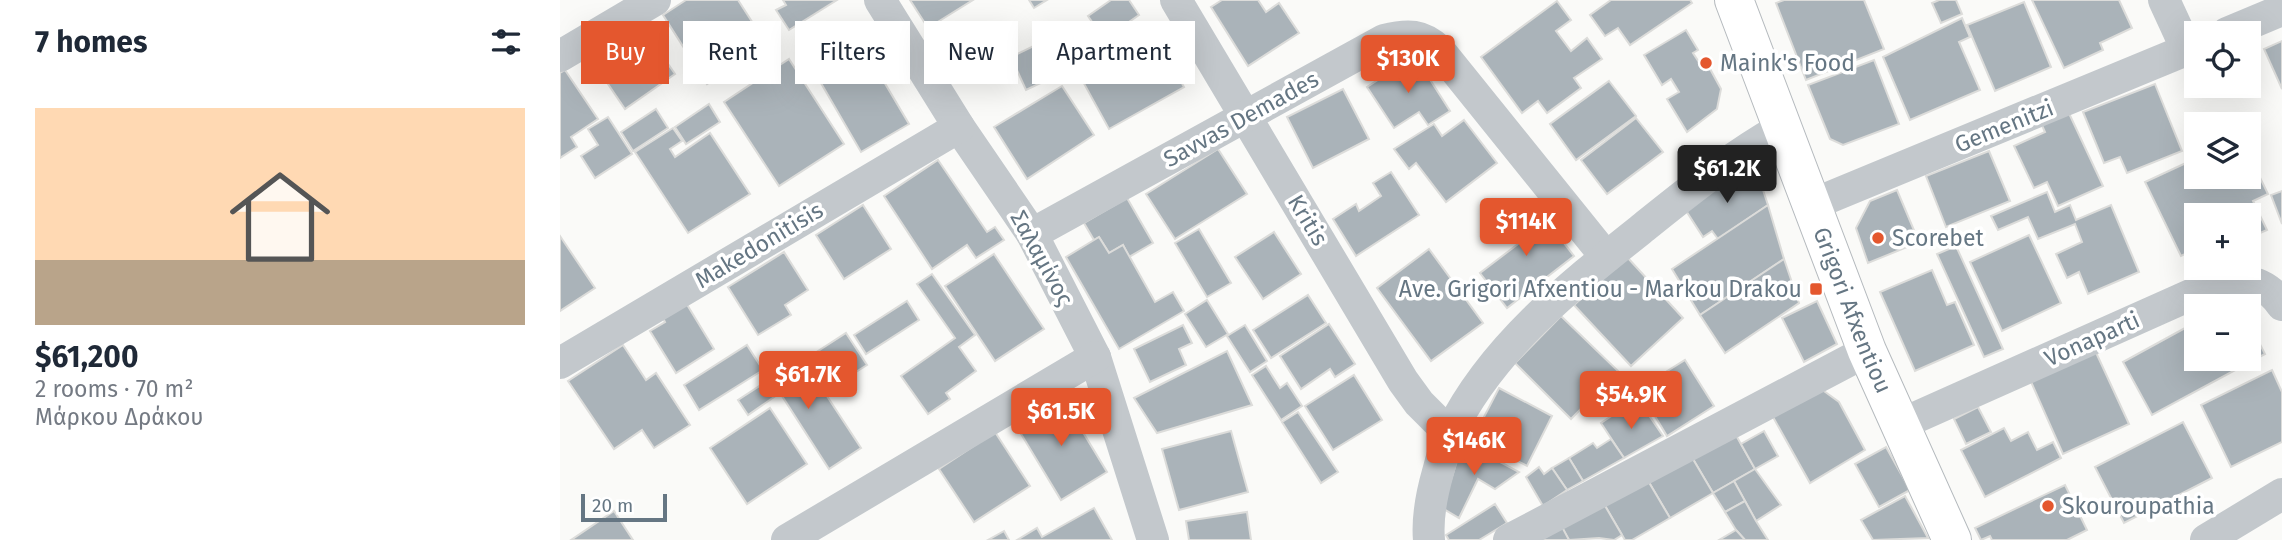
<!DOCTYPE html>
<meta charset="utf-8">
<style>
body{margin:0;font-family:"Fira Sans",sans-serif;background:#f2f2f3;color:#1f2937;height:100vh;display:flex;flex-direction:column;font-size:26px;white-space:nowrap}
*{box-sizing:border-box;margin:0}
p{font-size:23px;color:#747a83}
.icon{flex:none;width:38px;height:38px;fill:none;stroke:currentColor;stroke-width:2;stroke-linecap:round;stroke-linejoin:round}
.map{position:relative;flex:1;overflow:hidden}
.sheet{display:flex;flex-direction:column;background:#fff;width:560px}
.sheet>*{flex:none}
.banner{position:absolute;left:21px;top:21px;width:665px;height:63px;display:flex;gap:14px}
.fabs{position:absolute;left:1624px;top:21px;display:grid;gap:14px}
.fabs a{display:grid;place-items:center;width:77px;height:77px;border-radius:0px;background:#fff;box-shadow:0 7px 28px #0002;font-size:35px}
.scale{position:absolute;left:21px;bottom:18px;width:86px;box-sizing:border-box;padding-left:7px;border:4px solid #657683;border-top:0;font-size:19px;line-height:24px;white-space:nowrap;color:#657683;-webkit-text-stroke:5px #fff;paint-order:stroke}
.price{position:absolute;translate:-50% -60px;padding:0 16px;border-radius:7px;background:#e4572e;color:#fff;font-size:23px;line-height:46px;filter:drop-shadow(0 2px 4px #0008)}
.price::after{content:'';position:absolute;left:50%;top:42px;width:21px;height:16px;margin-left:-10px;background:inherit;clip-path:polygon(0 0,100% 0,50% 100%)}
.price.active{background:#222;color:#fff}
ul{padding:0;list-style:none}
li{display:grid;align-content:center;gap:14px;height:371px;padding:0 35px}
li+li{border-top:2px solid #e0e1e3}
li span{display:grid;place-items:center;height:217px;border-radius:0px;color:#555}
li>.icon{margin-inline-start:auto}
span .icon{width:126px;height:126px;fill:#fffc;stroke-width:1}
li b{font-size:30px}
h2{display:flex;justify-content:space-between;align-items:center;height:84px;padding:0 35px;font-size:30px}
.pill{padding:0 24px;border-radius:0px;background:#fff;box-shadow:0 7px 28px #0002;font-size:24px;line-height:63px}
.pill.active{background:#e4572e;color:#fff}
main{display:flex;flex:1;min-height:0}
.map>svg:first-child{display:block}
</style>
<main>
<section class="sheet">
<h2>7 homes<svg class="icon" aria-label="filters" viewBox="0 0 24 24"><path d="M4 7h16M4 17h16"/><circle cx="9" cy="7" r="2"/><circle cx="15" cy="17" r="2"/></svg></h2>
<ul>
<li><span style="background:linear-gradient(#ffd9b3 70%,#b9a48a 0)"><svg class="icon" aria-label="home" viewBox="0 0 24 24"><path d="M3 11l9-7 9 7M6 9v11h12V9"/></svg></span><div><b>$61,200</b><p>2 rooms · 70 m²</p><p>Μάρκου Δράκου</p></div></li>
</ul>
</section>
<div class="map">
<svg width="1722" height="540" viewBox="0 0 1722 540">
<rect width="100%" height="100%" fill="#fafaf8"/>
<g fill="#aab3b9" stroke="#dcdcda" stroke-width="2">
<path d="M126,0H178L207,45L147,84L103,15Z"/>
<path d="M223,0H277L229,30L216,10L226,5Z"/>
<path d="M350,0H413L368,28Z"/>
<path d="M469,0H487L474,8Z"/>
<path d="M551,0H569L579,15L544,39L528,16Z"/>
<path d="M662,0H698L706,12L719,3L739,33L688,66L651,7Z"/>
<path d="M1051,0H1130L1132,3L1070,45L1058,28L1045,36L1030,15Z"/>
<path d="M1224,0H1304L1324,49L1246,80L1216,3Z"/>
<path d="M1379,0H1396L1402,14L1381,23L1372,3Z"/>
<path d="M1472,0H1559L1572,28L1540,43L1543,50L1504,68Z"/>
<path d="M997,1L1011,20L996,31L1011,51L1027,38L1042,59L1014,78L1021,88L987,113L978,101L962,113L921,57Z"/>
<path d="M1464,2L1491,67L1435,91L1407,25Z"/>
<path d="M1402,18L1410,37L1399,42L1420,90L1350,120L1323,57Z"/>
<path d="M79,22L115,74L65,109L29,56Z"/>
<path d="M1126,30L1138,50L1133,53L1144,70L1149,67L1161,89L1157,109L1127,132L1107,99L1119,92L1111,79L1102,85L1084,55Z"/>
<path d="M490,38L506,71L466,90L451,57Z"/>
<path d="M597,38L624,87L549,129L516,69L530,61L536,72Z"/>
<path d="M1722,41V89L1704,49Z"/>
<path d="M301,43L349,124L301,152L254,71Z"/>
<path d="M855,56L890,111L868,125L859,112L834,128L807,87Z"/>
<path d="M229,59L284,144L219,186L164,102Z"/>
<path d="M1314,60L1339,124L1283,145L1270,139L1248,85Z"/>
<path d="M5,70L38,119L11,137L17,147L0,158V73Z"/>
<path d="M1049,81L1076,116L1016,160L990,124Z"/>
<path d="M1595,84L1622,151L1567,173L1560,157L1544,163L1523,112Z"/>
<path d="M502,86L534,135L467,179L434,127Z"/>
<path d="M783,89L809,139L753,168L727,117Z"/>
<path d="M149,104L160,122L126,144L115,127Z"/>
<path d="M96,109L108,128L73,151L61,132Z"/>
<path d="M1507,109L1543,186L1498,206L1487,182L1474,188L1454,146L1485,132L1480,121Z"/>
<path d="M48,117L72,154L35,178L21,156L38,145L28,129Z"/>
<path d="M1076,118L1103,152L1047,194L1021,160Z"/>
<path d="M904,120L937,163L886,202L856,163L849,169L834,149L874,124L882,136Z"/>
<path d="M113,128L122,141L110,149L115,157L150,133L190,194L128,233L75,152Z"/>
<path d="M658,149L687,194L615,239L586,194Z"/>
<path d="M1429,151L1450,201L1386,227L1366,176Z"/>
<path d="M1689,155L1708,194L1693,201L1707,230L1689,238V215H1636V249L1621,256L1585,182L1626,163L1627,166L1636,162V177H1689Z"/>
<path d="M378,160L427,232L435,227L444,240L416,258L407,245L372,269L324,196Z"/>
<path d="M831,172L859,215L796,256L773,219L796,204L799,211L821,196L813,183Z"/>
<path d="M1173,173L1199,178L1208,205L1158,239L1152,231L1143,237L1123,206Z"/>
<path d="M1337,190L1356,235L1348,237L1352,245L1308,263L1296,228L1310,201Z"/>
<path d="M1722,191V224L1711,195Z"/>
<path d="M1487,192L1495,212L1510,205L1516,220L1551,205L1579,272L1528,294L1519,272L1507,278L1496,254L1522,242L1515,224L1478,239L1468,217L1438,230L1431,216Z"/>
<path d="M567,198L593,243L569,257L563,245L549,253L539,237L534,240L524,223Z"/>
<path d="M303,205L331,249L284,279L256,235Z"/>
<path d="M1208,205L1224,259L1140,315L1112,269Z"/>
<path d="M949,209L962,226L980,212L1014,256L947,308L920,273L958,244L938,217Z"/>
<path d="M639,229L671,283L647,297L615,243Z"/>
<path d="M714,232L741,274L703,299L675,257Z"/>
<path d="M1469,235L1501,303L1442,331L1410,262Z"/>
<path d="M0,236L35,288L0,311Z"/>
<path d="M539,237L549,253L563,245L595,302L613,292L624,311L559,349L506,257Z"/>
<path d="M1396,246L1443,349L1424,357L1377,254Z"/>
<path d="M869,249L923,323L871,361L817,288Z"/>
<path d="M224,252L248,290L225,305L231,315L198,335L168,287Z"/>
<path d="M434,254L484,329L435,361L385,286Z"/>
<path d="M1067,257L1123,318L1071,366L1014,305Z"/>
<path d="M1224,259L1239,303L1165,353L1140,315Z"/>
<path d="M1372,270L1387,305L1395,302L1414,345L1355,371L1320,292Z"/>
<path d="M372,274L415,335L399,347L416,371L386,393L390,399L368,414L341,376L395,338L357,284Z"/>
<path d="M748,295L766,323L711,358L693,330Z"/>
<path d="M123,298L154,349L116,373L90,331L105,322L100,312Z"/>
<path d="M647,300L668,334L646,347L625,314Z"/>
<path d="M347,301L359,320L306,354L294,335Z"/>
<path d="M1257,301L1277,344L1244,362L1222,318Z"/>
<path d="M1001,316L1058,371L1011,419L955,363Z"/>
<path d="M1636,322V359H1689V323L1705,354L1592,415L1563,362Z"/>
<path d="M769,324L795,364L775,377L770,369L741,389L720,356Z"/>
<path d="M623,325L632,343L619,349L626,365L590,382L574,349Z"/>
<path d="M685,325L707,361L690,372L667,336Z"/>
<path d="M286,333L307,365L275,385L255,353Z"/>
<path d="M63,345L86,380L96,373L130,425L94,448L82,430L54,449L8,381Z"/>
<path d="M187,345L203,370L139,410L124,385Z"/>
<path d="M1533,346L1569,424L1503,454L1468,375Z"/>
<path d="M667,351L692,405L597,433L574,398Z"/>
<path d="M242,358L301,448L269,469L220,393L188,415L178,400Z"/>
<path d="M1125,360L1154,406L1107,436L1087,403L1079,409L1062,383L1077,373L1085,385Z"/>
<path d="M706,366L720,388L727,383L742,406L721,420L692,375Z"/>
<path d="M1712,370L1722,392V442L1671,467L1641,405Z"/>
<path d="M794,375L822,420L773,450L745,406Z"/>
<path d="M1257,386L1279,402L1305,450L1250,483L1208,408Z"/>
<path d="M939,388L992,416L967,466L913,438Z"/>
<path d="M501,396L547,472L501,500L455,424Z"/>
<path d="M1065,407L1073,418L1086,411L1103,436L1064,458L1041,423Z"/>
<path d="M1418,407L1431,432L1406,444L1394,419Z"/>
<path d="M210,408L247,464L187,504L150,448Z"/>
<path d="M738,412L778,472L761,483L722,422Z"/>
<path d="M1623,422L1652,478L1564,523L1535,467Z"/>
<path d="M1444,428L1451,441L1468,432L1477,450L1493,442L1501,458L1425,497L1401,450Z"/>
<path d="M1173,430L1195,469L1153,493L1130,454Z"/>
<path d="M671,431L688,492L619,510L602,449Z"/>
<path d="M1204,431L1218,456L1195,469L1181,444Z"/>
<path d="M435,432L470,486L414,522L379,469Z"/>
<path d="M1051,439L1064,458L1023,481L1009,458L1033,443L1037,448Z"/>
<path d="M903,442L959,472L935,489L918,479L899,518L882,508Z"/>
<path d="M1326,447L1350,490L1319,507L1295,464Z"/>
<path d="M1130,454L1153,493L1110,518L1087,479Z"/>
<path d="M1009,458L1023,481L1007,490L992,468Z"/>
<path d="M979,467L984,474L992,468L1007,490L983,506L966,477Z"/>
<path d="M1195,469L1221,505L1196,521L1174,481Z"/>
<path d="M1087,479L1110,518L1072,540H1065L1044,504Z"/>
<path d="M1174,481L1185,501L1165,512L1153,493Z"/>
<path d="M1505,485L1527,530L1507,540H1432L1430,536L1421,540L1415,528Z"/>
<path d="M1345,496L1368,538L1313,540L1301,520Z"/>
<path d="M1185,501L1196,521L1208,540H1185L1176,530L1165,512Z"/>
<path d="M935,504L947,523L919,540H889L886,535Z"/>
<path d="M1044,504L1062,535L1054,540L1039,538L1009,540L1002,528Z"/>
<path d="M534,508L552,540H457L477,528L482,537Z"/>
<path d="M54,511L73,540H11Z"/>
<path d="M687,512L691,540H629L626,521Z"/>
<path d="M1000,523L1009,540H973Z"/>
<path d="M1176,530L1185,540H1159Z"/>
<path d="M444,531L449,540H428Z"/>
</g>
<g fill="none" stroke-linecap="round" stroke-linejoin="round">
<defs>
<g id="major">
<path id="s1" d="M1174,0L1307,351L1392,540"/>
</g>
</defs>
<use href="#major" stroke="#b5babe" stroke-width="40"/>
<g stroke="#c3c8cc" stroke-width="32">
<path d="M320,0L399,127L472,234L535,357L593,540"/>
<path d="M616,0L843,381L859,403L889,433"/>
<path d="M1604,0L1627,50"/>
<path d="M1667,33L1722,10"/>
<path d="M0,56L95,0"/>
<path d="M1251,205L1636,46"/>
<path d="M472,234L824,40C848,34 862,34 880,51L1046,257"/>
<path d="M0,363L399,127"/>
<path d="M1339,425L1664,280C1690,280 1707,283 1722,305"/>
<path d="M227,540L535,357"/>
<path d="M869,540C867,518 872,493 878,472C882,458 885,443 891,431C933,346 1011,285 1084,227C1129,191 1172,156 1222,128"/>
<path d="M949,540L1307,351"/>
<path d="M1646,540L1722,494"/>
</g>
<use href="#major" stroke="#fff" stroke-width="38"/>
</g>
<g fill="#e4572e" stroke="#fff" stroke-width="2.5">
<circle cx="1146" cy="63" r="7"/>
<circle cx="1318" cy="238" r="7"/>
<rect x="1249" y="282" width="14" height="14" rx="3.5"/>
<circle cx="1488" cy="506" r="7"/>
</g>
<g text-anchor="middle" stroke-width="7" stroke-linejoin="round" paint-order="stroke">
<g font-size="23" fill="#657683" stroke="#fff" text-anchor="start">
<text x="1160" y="71">Maink's Food</text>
<text x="1332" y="246">Scorebet</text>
<text x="1242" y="297" text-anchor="end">Ave. Grigori Afxentiou - Markou Drakou</text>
<text x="1502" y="514">Skouroupathia</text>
</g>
<g font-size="23" fill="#657683" stroke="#fff">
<text transform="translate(681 119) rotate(-29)" y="8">Savvas Demades</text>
<text transform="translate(1444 126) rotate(-22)" y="8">Gemenitzi</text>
<text transform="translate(748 220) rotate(59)" y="8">Kritis</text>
<text transform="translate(199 245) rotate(-31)" y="8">Makedonitisis</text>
<text transform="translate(482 258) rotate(61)" y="8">Σαλαμίνος</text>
<text dy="8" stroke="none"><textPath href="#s1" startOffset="332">Grigori Afxentiou</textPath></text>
<text transform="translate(1532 339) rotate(-24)" y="8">Vonaparti</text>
</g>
</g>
</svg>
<div class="fabs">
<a><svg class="icon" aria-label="locate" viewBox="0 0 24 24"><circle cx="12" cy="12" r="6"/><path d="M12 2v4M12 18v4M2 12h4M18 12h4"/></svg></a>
<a><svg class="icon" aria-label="layers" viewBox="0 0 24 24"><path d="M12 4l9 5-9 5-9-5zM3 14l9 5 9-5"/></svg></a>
<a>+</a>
<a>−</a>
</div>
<div class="scale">20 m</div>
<b class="price" style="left:848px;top:95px">$130K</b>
<b class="price active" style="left:1167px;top:205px">$61.2K</b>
<b class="price" style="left:966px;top:258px">$114K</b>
<b class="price" style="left:248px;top:411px">$61.7K</b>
<b class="price" style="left:1071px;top:431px">$54.9K</b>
<b class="price" style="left:501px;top:448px">$61.5K</b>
<b class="price" style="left:914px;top:477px">$146K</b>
<div class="banner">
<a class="pill active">Buy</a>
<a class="pill">Rent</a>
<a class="pill">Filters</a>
<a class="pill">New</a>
<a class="pill">Apartment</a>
</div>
</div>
</main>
